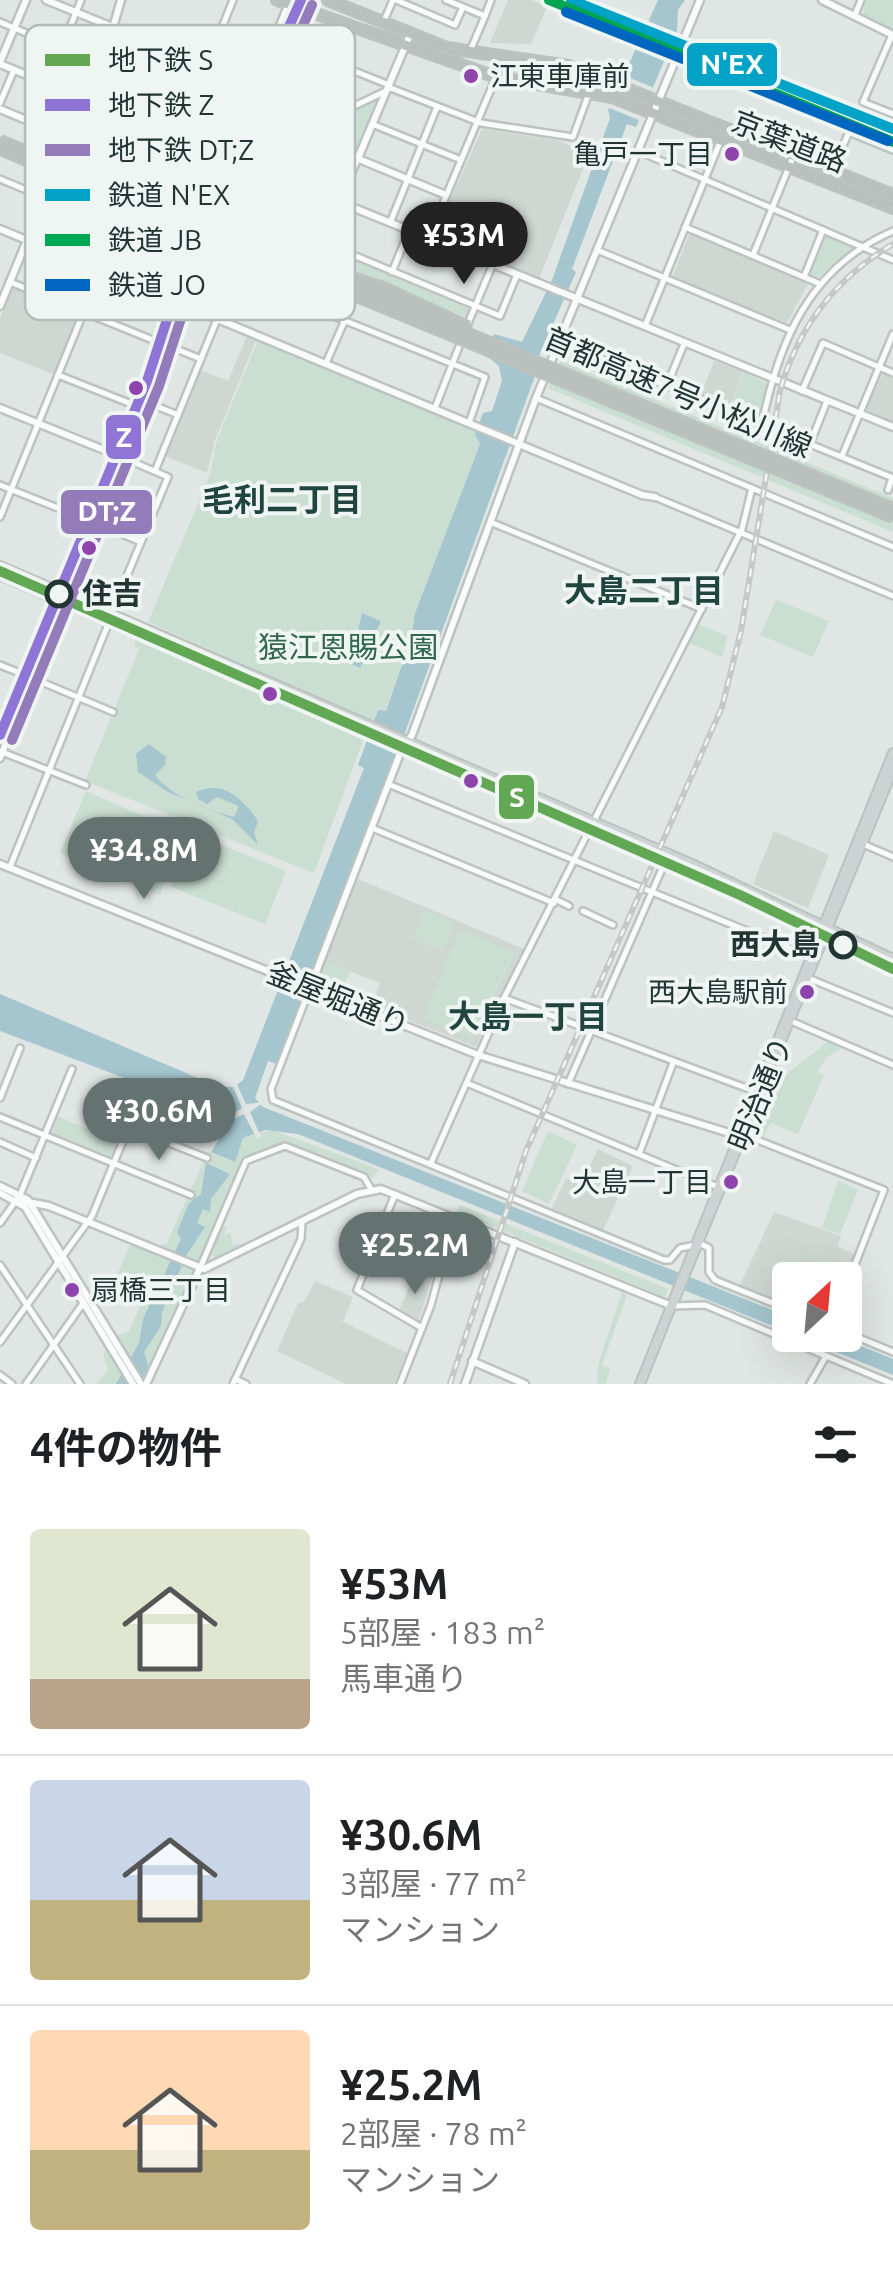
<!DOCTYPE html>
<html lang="ja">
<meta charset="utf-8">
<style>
body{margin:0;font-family:Ubuntu,"Noto Sans JP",sans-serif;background:#f2f2f2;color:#202124;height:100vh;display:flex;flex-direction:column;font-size:38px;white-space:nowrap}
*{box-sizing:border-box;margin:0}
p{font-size:32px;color:#757577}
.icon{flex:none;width:55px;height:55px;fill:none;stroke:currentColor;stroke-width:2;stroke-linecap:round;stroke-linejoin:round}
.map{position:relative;height:1384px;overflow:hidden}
.details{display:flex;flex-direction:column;background:#fff;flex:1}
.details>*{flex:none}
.needle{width:65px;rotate:26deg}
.buttons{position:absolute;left:772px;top:1262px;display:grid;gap:20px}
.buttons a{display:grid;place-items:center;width:90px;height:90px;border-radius:10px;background:#fff;box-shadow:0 10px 40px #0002;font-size:50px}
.price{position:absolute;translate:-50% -85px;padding:0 22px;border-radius:35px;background:#647370;color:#fff;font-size:32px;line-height:65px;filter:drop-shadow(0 2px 5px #0008)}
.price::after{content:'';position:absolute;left:50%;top:60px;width:30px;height:22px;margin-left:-15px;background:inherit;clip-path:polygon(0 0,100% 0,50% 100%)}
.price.selected{background:#222;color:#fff}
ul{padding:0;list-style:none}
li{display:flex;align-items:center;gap:30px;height:250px;padding:0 30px}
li+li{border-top:2px solid #e0e0e0}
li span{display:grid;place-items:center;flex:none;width:280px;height:200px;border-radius:10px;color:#555}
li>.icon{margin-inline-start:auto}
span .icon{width:120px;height:120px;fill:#fffc;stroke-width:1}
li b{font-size:42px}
h2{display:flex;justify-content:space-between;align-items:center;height:120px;padding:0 30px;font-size:42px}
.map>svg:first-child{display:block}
</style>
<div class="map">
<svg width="893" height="1384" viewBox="0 0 893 1384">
<rect width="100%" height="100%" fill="#e0e6e3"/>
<g fill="#cfd7d3">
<path d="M508,0H532L547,7L531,44L490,43Z"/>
<path d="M482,129L557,140L589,154L539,279L434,236Z"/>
<path d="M690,233L808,284L787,323L672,277Z"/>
<path d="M14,285L79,313L55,375L0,353V319Z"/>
<path d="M247,336L256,340L215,440L207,473L165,456L200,370L228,381Z"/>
<path d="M714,361L743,372L730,406L701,395Z"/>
<path d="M883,374L893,378V423L865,409Z"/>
<path d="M774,831L829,855L808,908L753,884Z"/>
<path d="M356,878L524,949L476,1047L371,1005L380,983L324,961Z"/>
<path d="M598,1149L633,1166L602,1232L551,1210L566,1178L581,1184Z"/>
<path d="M774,1212L841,1236L837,1246L856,1255L844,1280H790V1307L739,1287Z"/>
<path d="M417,1268L433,1276L418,1322L399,1311Z"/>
<path d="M315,1281L353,1297L343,1322L407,1353L394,1384H346L277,1351L298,1303L304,1302Z"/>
</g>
<g fill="#cbded2">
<path d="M865,0H893V29L863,16Z"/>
<path d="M510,61L574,74L576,83L506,74L503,67Z"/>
<path d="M381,95L356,154L328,143L336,118Z"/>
<path d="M243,214L470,309L467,318L239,223Z"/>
<path d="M824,234L853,248L816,279L807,274Z"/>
<path d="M258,340L476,431L480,444L414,616L412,636L385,712L378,710L373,721L148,622L210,475L217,440Z"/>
<path d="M561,361L893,498V532L548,388Z"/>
<path d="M744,372L767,384L757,418L730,407Z"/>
<path d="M776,600L829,621L813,657L760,635Z"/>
<path d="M697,624L727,636L722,657L689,643Z"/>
<path d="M137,637L365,735L314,873L85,781L139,649L134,646Z"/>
<path d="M86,791L183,834L160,895L60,853Z"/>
<path d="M189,832L286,871L265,924L171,887Z"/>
<path d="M424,910L455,923L443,951L412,939Z"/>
<path d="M459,929L516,953L473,1039L423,1019Z"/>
<path d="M325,961L350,971L341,993L321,985L317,977Z"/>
<path d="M830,1040L845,1047L827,1057L817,1072L824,1075L798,1134L771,1123L763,1137L754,1132L774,1084Z"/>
<path d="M57,1116L111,1139L116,1143L111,1156L53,1133Z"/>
<path d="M272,1130L378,1169L374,1178L283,1143L244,1158L145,1384H96L108,1370L103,1354L116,1336L129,1331L146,1292L116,1278L130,1244L161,1256L165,1247L160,1245L167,1243L208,1151L234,1162L243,1138Z"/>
<path d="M548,1131L577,1145L549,1204L522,1191Z"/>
<path d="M838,1181L858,1190L840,1234L822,1228Z"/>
<path d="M460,1205L668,1289L665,1297L457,1212Z"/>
<path d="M437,1219L445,1223L433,1272L417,1266Z"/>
<path d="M221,1225L227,1227L224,1236L231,1232L232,1245L247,1243L215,1259L210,1251Z"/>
<path d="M622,1292L627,1295L602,1365L610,1368L606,1384H597L598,1365Z"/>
</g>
<g fill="#a5c6cf">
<path d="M658,0H685L678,10L677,31L636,127L627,124L572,269L576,272L531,374L535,376L372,823L277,1064L268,1061L255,1098L263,1107L790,1317V1333L298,1134L266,1130L243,1138L235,1162L211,1152L224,1131L212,1111L0,1031V994L219,1087H234L243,1080L364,768L358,765L378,710L386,711L412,636L414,616L480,444L475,434L483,413L492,411L502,381L499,366L484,354L494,334L522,342L552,280L610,118L608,110Z"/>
<path d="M362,613L381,621L360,668L330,654L340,630L356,641Z"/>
<path d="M149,744L166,757L165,765L155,775C171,797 208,810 234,817L239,806L217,797L207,804L198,799L196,792C223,779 244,800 258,821L254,833L258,845L232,819L168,792L138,772L136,754Z"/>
<path d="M206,1163L230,1174L211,1199L210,1212L203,1209L197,1223L205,1227L186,1256L162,1312L161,1326L144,1352L149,1368L139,1384H116L139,1343L143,1319L181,1239L177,1232L189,1203L201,1194Z"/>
<path d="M794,1335H834L893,1359V1375Z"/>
</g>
<g fill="#e0e6e3">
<path d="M643,23L679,39L673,54L635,38Z"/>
<path d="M621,74L654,88L641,121L607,107Z"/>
<path d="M235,1080L246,1104L264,1102L250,1112L261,1137L257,1139L244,1114L218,1127L217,1123L242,1108L231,1082Z"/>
</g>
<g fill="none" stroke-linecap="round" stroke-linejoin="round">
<defs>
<g id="street">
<path d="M396,0L455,25L463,7"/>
<path d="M446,0L485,16L491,0"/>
<path d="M855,15L861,0"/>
<path d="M0,22L62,48"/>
<path d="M383,23L393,0"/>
<path d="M892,35L863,102L893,114"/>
<path d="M285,43L389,85"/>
<path d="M470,51L485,16"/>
<path d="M203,75L233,0"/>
<path d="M47,84L81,0"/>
<path d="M388,87L481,123L573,137L589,93"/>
<path d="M0,103L14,70"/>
<path d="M372,124L461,160"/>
<path d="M101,151L117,112"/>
<path d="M638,151L893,260"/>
<path d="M149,171L189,70"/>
<path d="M832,171L849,132L893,150"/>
<path d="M0,179L188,257"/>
<path d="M303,187L331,117L386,91"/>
<path d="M221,200L500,316L516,277"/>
<path d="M390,223L437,107"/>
<path d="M685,227L818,283"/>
<path d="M428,239L496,77"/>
<path d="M323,243L358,158"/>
<path d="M597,250L790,330"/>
<path d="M753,255L793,157"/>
<path d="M199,262L485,377L469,423"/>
<path d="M392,272L409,231"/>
<path d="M804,277L823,230"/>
<path d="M10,282L160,343"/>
<path d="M645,326L720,142"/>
<path d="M466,328L492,266"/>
<path d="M559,342L893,478"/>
<path d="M166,345L201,359"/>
<path d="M326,363L345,320"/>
<path d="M58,375L134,405"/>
<path d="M667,385L684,344"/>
<path d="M802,391L823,343L893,373"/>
<path d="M536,398L893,547"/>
<path d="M144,401L178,415"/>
<path d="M435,408L462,339"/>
<path d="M762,424C779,340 810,267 893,231"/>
<path d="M810,444L827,401"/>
<path d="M842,456L893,334"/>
<path d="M155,471L218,317"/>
<path d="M0,485L88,520"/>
<path d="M888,490L892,478"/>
<path d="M655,497L893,596"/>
<path d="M0,517L118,228"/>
<path d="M490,522L702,609"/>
<path d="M95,523L141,542"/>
<path d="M112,612L168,477L117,455"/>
<path d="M0,665L25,675"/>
<path d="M32,678L113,712"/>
<path d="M2,752L86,785"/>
<path d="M388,784L811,957"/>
<path d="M372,828L554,903"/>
<path d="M863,844L893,857"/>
<path d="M10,867L109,622"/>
<path d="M555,899L569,906"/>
<path d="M583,911L613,925"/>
<path d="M808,978L893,1013"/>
<path d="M310,988L271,1089L273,1100L664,1260H670L680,1248L701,1244L709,1248V1272L715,1280L790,1310"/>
<path d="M504,998L757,1092"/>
<path d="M791,1021L893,1065"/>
<path d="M469,1084L718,1187"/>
<path d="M568,1084L665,862"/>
<path d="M0,1098L20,1048"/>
<path d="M0,1117L191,1195"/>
<path d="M129,1127L207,1158"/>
<path d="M742,1134L884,1190L845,1290"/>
<path d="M0,1142L36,1158"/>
<path d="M639,1154L673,1063"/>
<path d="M431,1163L504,998L742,529L752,488"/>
<path d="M395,1194L357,1290L422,1328"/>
<path d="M0,1223L20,1195L72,1069"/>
<path d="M0,1265L80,1384"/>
<path d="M200,1268L246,1161L285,1146L364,1177L371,1189"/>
<path d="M672,1306L705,1305L893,1384"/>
<path d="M845,1332L893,1352"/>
<path d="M0,1342L92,1216L141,1097"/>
<path d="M0,1375L12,1384"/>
<path d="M235,1379L246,1384"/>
<path d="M26,1384L84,1302"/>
<path d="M233,1384L301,1239L302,1223"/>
<path d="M400,1384L431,1305L454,1218"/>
<path d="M810,1384L826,1356"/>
</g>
<g id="secondary">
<path d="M46,0L110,26"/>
<path d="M822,0L893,35"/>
<path d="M110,38L327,125"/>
<path d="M0,62L26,0"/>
<path d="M0,64L893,427"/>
<path d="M0,109L210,197"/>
<path d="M320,143L446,195"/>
<path d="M358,158L410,35"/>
<path d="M202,217L290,1"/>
<path d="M0,229L642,495L655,497"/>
<path d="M209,232L302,0"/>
<path d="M0,306L110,38L121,0"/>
<path d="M0,408L114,454"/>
<path d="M0,740L175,308L198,228"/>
<path d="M0,758L205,244"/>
<path d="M0,864L478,1055L739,1136"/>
<path d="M310,988L401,751L412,735L536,398L700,0"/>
<path d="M0,1186L28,1200L141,1384"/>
<path d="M0,1193L25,1207L133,1384"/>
<path d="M17,1200L49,1206L204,1269L357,1194L381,1189L672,1306"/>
<path d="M472,1361L525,1384"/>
<path d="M146,1384L200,1268"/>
<path d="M465,1384L515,1242"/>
</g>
<g id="primary">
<path d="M0,566L692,864L893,959"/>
<path d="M0,575L743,895L893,966"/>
<path d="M672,1306L893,769"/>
<path d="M640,1384L893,753"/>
</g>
<g id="highway">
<path d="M277,0L496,77L612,97L893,208"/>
<path d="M328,0L447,48L569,66L893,195"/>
<path d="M133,190L203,216L209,230"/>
<path d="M137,212L180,230L190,249"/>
<path d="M215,218L275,248"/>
<path d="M205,245L225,247L285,272"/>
</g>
</defs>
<use href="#street" stroke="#bdc3c0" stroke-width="10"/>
<use href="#secondary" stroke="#bdc3c1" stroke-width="11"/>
<use href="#primary" stroke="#bbc2c0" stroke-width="12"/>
<use href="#highway" stroke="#bbc2c0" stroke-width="14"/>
<use href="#street" stroke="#fafbfb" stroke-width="5"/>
<use href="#secondary" stroke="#fafbfb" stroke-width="6"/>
<use href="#primary" stroke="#ccd3d2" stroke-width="8"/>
<use href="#highway" stroke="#bac0be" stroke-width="9"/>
<defs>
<path id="rail" d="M450,1384L526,1151L722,707L741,631L780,391C798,327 836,278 893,244"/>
</defs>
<use href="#rail" stroke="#c6c8c8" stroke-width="6"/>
<use href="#rail" stroke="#eef5f2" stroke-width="2.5" stroke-dasharray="8" stroke-linecap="butt"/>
<defs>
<g id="highway-bridge">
<path d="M0,141L893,509"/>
<path d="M0,149L893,517"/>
<path d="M75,186L137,212"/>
<path d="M331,271L386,289L468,327"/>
</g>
</defs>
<use href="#highway-bridge" stroke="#bbc2c0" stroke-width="14" stroke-linecap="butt"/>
<use href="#highway-bridge" stroke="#bac0be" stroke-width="9"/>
<defs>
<path id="rail-1" d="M571,0L893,129"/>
<path id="rail-2" d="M549,0L893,142"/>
<path id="rail-3" d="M566,12L888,141"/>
</defs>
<use href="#rail-1" stroke="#eef5f2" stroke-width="18"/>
<use href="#rail-2" stroke="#eef5f2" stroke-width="18"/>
<use href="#rail-3" stroke="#eef5f2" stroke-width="18"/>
<use href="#rail-1" stroke="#02a3c6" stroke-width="10"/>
<use href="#rail-2" stroke="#00a651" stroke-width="10"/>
<use href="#rail-3" stroke="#0067c0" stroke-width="10"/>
<defs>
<path id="metro-1" d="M0,571L740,895L893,969"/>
<path id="metro-2" d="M0,735L147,381L193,240L301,0"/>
<path id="metro-3" d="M12,740L159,386L205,245L312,5"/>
</defs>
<use href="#metro-1" stroke="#eef5f2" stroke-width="18"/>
<use href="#metro-2" stroke="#eef5f2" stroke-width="18"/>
<use href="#metro-3" stroke="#eef5f2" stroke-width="18"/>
<use href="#metro-1" stroke="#61a754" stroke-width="10"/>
<use href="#metro-2" stroke="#8f76d6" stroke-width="10"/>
<use href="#metro-3" stroke="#937cb9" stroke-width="10"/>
</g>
<g fill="#8e44ad" stroke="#eef5f2" stroke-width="4">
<circle cx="471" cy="76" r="9"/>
<circle cx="732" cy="154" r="9"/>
<circle cx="136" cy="388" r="9"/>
<circle cx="89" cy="548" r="9"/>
<circle cx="270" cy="694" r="9"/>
<circle cx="471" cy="781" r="9"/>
<circle cx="807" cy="992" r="9"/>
<circle cx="731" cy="1182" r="9"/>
<circle cx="72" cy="1290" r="9"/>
</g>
<g fill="#eef5f2" stroke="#223532" stroke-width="5">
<circle cx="59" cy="594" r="12"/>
<circle cx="843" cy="945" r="12"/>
</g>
<g text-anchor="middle" stroke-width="8" stroke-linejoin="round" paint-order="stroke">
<g font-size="28" fill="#223532" stroke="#eef5f2" text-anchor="end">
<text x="490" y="86" text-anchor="start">江東車庫前</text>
<text x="713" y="164">亀戸一丁目</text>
<text x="788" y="1002">西大島駅前</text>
<text x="712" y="1192">大島一丁目</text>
<text x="91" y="1300" text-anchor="start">扇橋三丁目</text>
</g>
<g font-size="30" fill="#223532" stroke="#eef5f2">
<text transform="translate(789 142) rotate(21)" y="10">京葉道路</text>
<text transform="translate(678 393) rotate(23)" y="10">首都高速7号小松川線</text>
<text transform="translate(338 999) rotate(22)" y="10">釜屋堀通り</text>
<text transform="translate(761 1094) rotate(-68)" y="10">明治通り</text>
</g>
<g font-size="30" font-weight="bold" fill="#223532" stroke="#eef5f2" text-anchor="start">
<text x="82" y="604">住吉</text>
<text x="820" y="955" text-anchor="end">西大島</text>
</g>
<g font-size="30" fill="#31674b" stroke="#eef5f2">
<text x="348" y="658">猿江恩賜公園</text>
</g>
<g font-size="32" font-weight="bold" fill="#20453f" stroke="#eef5f2">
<text x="282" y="511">毛利二丁目</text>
<text x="644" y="602">大島二丁目</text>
<text x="528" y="1028">大島一丁目</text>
</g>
</g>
<rect x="25" y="25" width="330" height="295" rx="15" fill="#eef5f2" stroke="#b1bbb8" stroke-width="2.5"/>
<rect x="45" y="54" width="45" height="12" fill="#61a754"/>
<rect x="45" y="99" width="45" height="12" fill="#8f76d6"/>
<rect x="45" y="144" width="45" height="12" fill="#937cb9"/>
<rect x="45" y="189" width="45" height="12" fill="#02a3c6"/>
<rect x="45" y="234" width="45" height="12" fill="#00a651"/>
<rect x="45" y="279" width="45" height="12" fill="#0067c0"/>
<g font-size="28" fill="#223532">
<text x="108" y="70">地下鉄 S</text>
<text x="108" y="115">地下鉄 Z</text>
<text x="108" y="160">地下鉄 DT;Z</text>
<text x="108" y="205">鉄道 N'EX</text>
<text x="108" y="250">鉄道 JB</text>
<text x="108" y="295">鉄道 JO</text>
</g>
<g stroke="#eef5f2" stroke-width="4">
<rect x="685" y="41" width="94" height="47" rx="10" fill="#02a3c6"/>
<rect x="104" y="413" width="39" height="48" rx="10" fill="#8f76d6"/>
<rect x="59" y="488" width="95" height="48" rx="10" fill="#937cb9"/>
<rect x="497" y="773" width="39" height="48" rx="10" fill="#61a754"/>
</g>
<g font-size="28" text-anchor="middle" font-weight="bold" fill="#fff">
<text x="732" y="74">N'EX</text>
<text x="124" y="447">Z</text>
<text x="107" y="521">DT;Z</text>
<text x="517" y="807">S</text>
</g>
</svg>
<div class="buttons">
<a><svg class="needle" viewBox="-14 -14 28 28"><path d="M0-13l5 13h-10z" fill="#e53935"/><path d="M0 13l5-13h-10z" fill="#757577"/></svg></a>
</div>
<b class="price selected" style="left:464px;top:287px">¥53M</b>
<b class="price" style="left:144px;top:902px">¥34.8M</b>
<b class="price" style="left:159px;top:1163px">¥30.6M</b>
<b class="price" style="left:415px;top:1297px">¥25.2M</b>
</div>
<section class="details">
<h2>4件の物件<svg class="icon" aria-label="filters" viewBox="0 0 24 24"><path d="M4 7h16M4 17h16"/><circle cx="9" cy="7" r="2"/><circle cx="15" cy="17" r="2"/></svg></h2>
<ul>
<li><span style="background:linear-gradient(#dfe7d0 75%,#b9a48a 0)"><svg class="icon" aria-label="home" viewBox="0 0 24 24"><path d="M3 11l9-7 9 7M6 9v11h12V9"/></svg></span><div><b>¥53M</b><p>5部屋 · 183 m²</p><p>馬車通り</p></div></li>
<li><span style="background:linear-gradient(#c9d6e8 60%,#c2b280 0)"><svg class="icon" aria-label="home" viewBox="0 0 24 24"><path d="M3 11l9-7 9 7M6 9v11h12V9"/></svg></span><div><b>¥30.6M</b><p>3部屋 · 77 m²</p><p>マンション</p></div></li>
<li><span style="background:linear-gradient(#ffd9b3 60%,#c2b280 0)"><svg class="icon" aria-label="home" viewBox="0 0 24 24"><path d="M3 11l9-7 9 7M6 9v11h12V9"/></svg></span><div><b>¥25.2M</b><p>2部屋 · 78 m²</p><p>マンション</p></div></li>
</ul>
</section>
